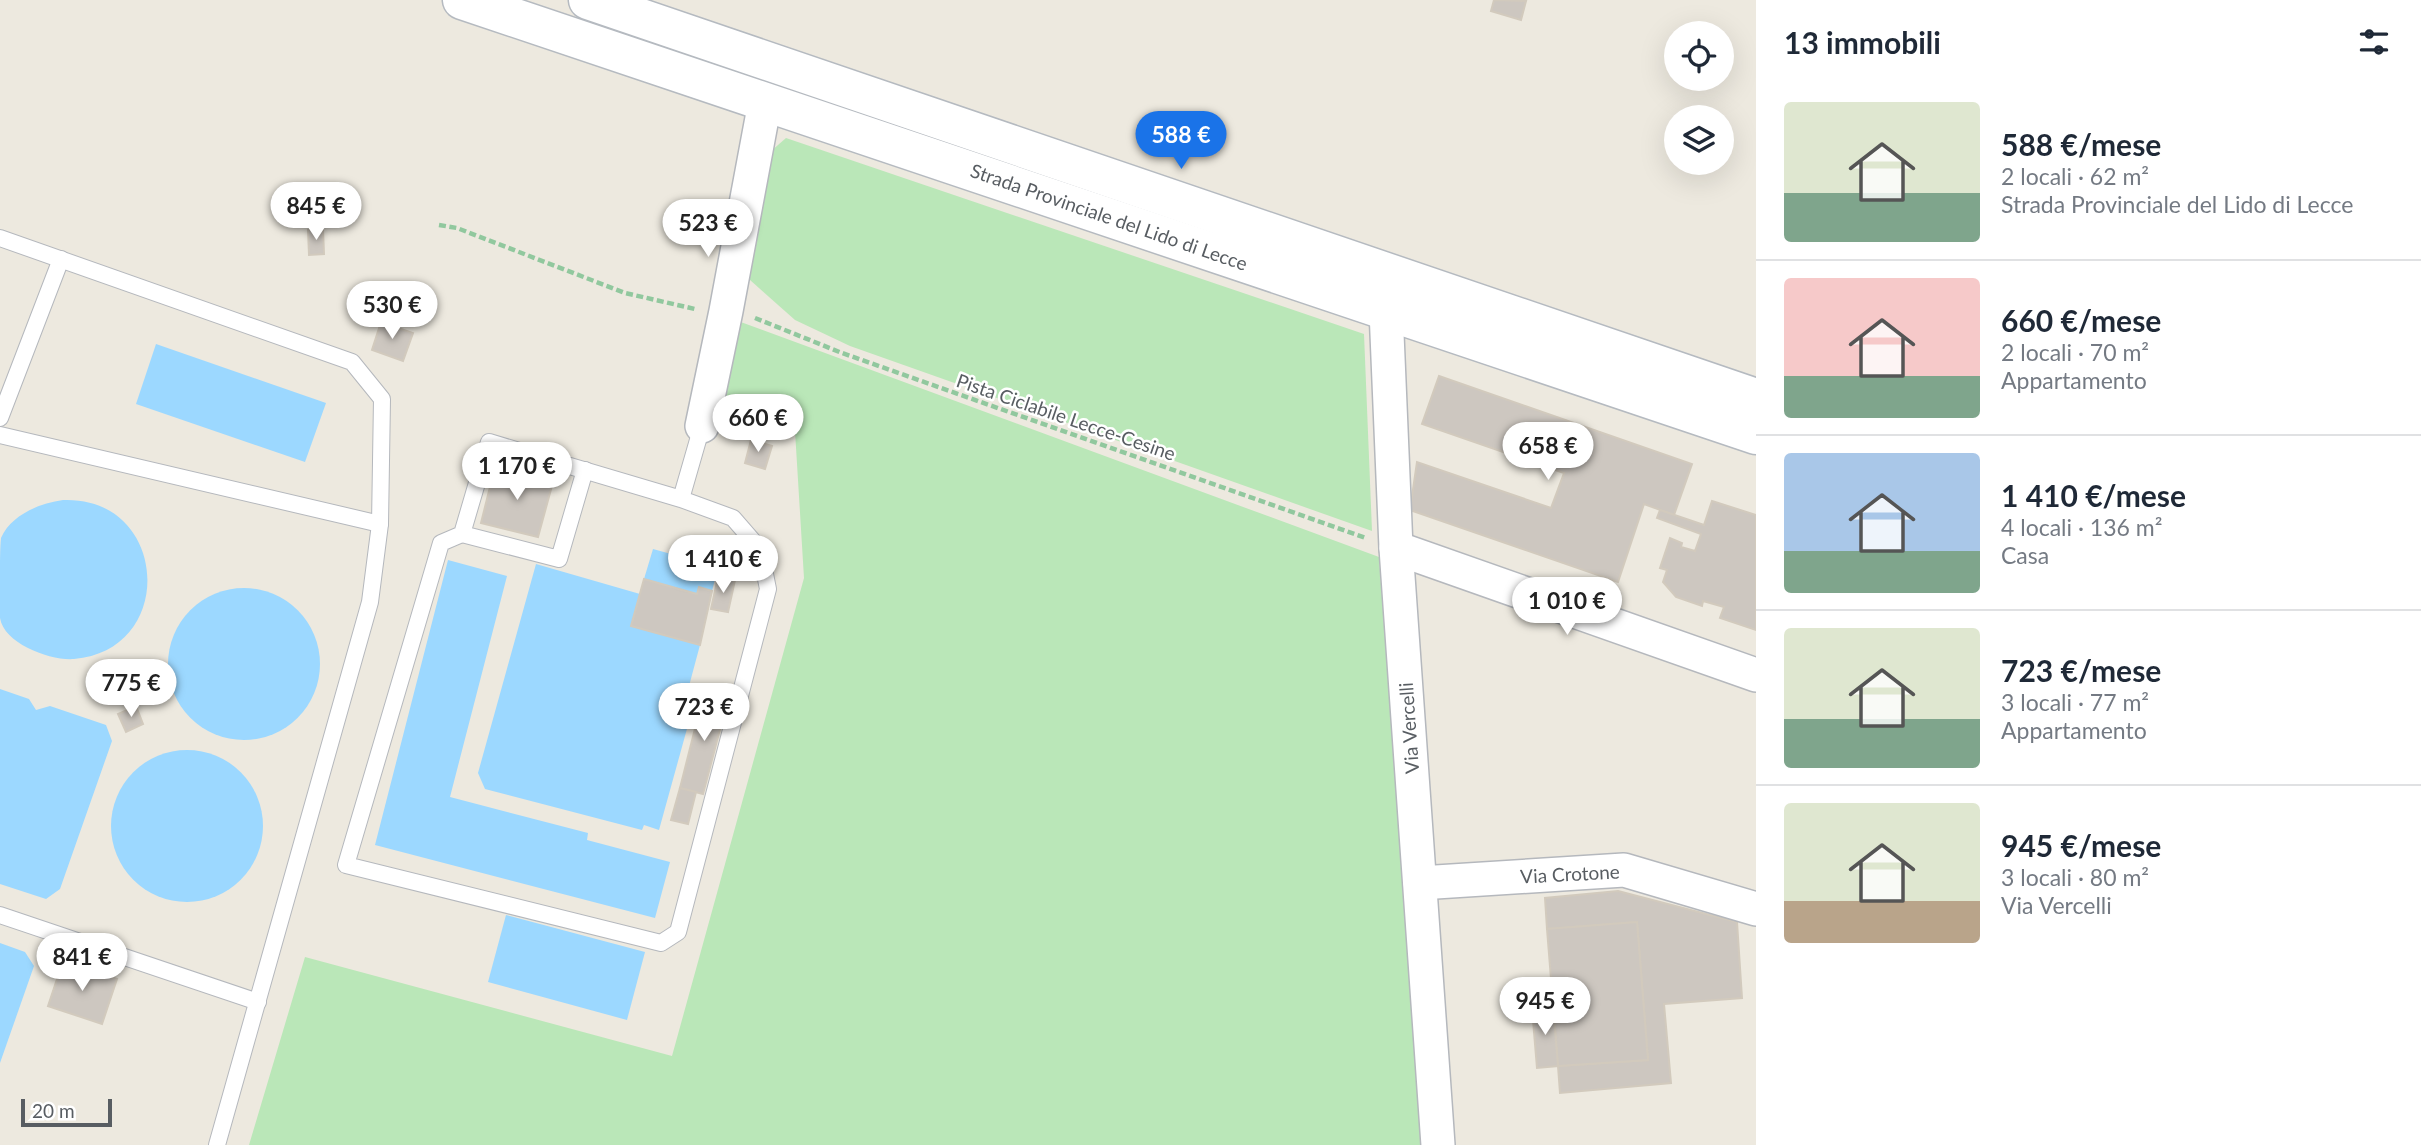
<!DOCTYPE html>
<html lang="it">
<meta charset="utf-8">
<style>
body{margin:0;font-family:Lato,sans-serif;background:#f2f2f3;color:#1f2937;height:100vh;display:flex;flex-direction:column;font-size:26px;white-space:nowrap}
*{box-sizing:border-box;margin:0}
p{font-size:23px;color:#747a83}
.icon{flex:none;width:38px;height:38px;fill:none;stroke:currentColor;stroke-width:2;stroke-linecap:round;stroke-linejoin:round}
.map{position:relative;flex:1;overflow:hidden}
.sheet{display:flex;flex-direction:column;background:#fff;width:665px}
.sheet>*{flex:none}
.controls{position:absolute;left:1664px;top:21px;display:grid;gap:14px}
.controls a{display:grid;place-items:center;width:70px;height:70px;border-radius:50%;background:#fff;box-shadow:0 7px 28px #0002;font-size:35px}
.scale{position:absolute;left:21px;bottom:18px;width:91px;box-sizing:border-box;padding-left:7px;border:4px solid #585d62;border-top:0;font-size:19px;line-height:24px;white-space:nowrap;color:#585d62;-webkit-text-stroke:5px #fff;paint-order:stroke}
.price{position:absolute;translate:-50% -60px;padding:0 16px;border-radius:24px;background:#fff;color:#222;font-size:23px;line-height:46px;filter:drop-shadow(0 2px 4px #0008)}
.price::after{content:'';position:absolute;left:50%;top:42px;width:21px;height:16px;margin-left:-10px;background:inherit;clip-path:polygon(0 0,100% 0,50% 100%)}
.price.active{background:#1a73e8;color:#fff}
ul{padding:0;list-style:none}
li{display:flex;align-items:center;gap:21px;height:175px;padding:0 28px}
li+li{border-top:2px solid #e0e1e3}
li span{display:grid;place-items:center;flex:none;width:196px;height:140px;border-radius:7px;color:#555}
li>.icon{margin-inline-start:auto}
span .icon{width:84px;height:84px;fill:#fffc;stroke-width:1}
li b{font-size:30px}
h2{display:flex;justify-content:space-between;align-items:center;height:84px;padding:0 28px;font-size:30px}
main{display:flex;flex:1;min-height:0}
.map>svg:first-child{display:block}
</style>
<main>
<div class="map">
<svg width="1756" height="1145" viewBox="0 0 1756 1145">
<rect width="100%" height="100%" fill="#ede9df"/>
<g fill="#bae7b8">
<path d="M786,138L1364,334L1372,531L850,346L795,320L750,280L746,267L770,152Z"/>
<path d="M738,321L1379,557L1423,1145H249L305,957L672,1056L804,578L795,431L731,409L718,393Z"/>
</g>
<g fill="#9cd8ff">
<path d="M156,344L326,403L305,462L136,404Z"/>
<path d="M63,500C169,496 178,650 74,659C51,661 4,644 0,618C0,604 0,589 0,575C0,564 0,547 1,538C11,515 40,503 63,500Z"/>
<path d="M653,549L718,567L712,591L700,588L697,594L644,579Z"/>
<path d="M448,560L507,576L450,797L588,833L587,840L670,862L655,918L375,845Z"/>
<path d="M536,564L640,594L631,626L700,645L689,686L698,689L659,830L644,825L642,830L485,789L478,773Z"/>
<circle cx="244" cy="664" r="76"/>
<path d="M0,689L29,699L36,710L50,706L106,725L112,741L60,889L46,899L0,884Z"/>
<circle cx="187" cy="826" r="76"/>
<path d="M506,915L645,952L627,1020L488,982Z"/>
<path d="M0,943L25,952L34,966L0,1063Z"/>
</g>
<g fill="#cdc7c0" stroke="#d2cabd" stroke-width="2">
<path d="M1494,0L1526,1L1521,20L1491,11Z"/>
<path d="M323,229L324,254L309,255L308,230Z"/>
<path d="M381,322L413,333L403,361L372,350Z"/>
<path d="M1439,376L1692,464L1674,515L1644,504L1618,582L1410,510L1417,462L1551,508L1564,473L1422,424Z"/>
<path d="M751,440L772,446L765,469L745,463Z"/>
<path d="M495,467L553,482L538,537L481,523Z"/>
<path d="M1712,501L1756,515V630L1720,618L1724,607L1703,601L1702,606L1676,597L1663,582L1667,570L1660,568L1670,538L1682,543L1681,547L1695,551L1701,534L1657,518L1660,510L1704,525Z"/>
<path d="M718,577L735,580L728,612L711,609Z"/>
<path d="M644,579L697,594L699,587L712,591L700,645L631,626Z"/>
<path d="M125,678L131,695L113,701L107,683Z"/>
<path d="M704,693L728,699L703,794L680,788Z"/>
<path d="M136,706L143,724L126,732L118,714Z"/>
<path d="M680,788L696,792L688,824L671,820Z"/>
<path d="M1618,891L1737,922L1742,998L1664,1004L1671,1083L1560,1093L1558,1066L1648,1060L1637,922L1547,929L1545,898Z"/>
<path d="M1637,922L1648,1060L1558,1066L1547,929Z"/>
<path d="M63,961L117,979L102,1024L48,1006Z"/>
<path d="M1553,1006L1558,1066L1537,1068L1532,1008Z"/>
</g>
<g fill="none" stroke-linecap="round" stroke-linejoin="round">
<defs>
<g id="service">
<path d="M0,238L352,362L382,399L380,524L370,602L217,1145"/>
<path d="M0,418L61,259"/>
<path d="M0,435L380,524"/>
<path d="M681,499L733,518L760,549L768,589L678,932L661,943L346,865L441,543L462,534L489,442L681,499L702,426"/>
<path d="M462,534L559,559L585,470"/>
<path d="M0,915L258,1002"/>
</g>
<g id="minor">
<path d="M1386,310L1396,548L1438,1145"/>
<path d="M702,426L726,311L765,102"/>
<path d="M1396,548L1756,675"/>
<path d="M1420,883L1624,870L1756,909"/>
</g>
<g id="secondary">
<path d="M462,0L1756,435"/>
<path d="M588,0L1756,398"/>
</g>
</defs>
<use href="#service" stroke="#b5b8bd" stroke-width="18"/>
<use href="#minor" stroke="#b5b8bd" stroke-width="36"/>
<use href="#secondary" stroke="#b5bac0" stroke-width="41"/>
<g stroke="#91c89e" stroke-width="4.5" stroke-dasharray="7 3.5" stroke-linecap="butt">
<path d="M439,225L457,228L625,293L695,309"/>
<path d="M755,318L842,353L1366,538"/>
</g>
<use href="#service" stroke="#fff" stroke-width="16"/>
<use href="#minor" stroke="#fff" stroke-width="33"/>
<use href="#secondary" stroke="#fff" stroke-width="38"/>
</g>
<g text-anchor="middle" stroke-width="5" stroke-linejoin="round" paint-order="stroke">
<g font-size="19" fill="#585d62" stroke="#fff">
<text transform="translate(1109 217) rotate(19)" y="7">Strada Provinciale del Lido di Lecce</text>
<text transform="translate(1066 417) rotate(19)" y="7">Pista Ciclabile Lecce-Cesine</text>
<text transform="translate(1409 728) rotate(-94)" y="7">Via Vercelli</text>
<text transform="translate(1570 874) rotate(-3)" y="7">Via Crotone</text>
</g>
</g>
</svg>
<div class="controls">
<a><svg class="icon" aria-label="locate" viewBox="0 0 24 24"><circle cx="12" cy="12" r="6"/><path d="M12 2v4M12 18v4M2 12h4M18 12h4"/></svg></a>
<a><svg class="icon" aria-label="layers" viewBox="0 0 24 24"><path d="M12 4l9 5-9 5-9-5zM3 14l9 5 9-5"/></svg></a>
</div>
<div class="scale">20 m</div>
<b class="price active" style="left:1181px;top:171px">588 €</b>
<b class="price" style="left:316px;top:242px">845 €</b>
<b class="price" style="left:708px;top:259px">523 €</b>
<b class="price" style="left:392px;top:341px">530 €</b>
<b class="price" style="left:758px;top:454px">660 €</b>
<b class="price" style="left:1548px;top:482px">658 €</b>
<b class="price" style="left:517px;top:502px">1 170 €</b>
<b class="price" style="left:723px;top:595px">1 410 €</b>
<b class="price" style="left:1567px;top:637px">1 010 €</b>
<b class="price" style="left:131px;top:719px">775 €</b>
<b class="price" style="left:704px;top:743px">723 €</b>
<b class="price" style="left:82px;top:993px">841 €</b>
<b class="price" style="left:1545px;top:1037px">945 €</b>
</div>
<section class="sheet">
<h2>13 immobili<svg class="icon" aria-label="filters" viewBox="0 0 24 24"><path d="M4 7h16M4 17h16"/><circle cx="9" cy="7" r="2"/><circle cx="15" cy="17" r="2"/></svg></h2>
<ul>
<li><span style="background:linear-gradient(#dfe7d0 65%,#7fa58c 0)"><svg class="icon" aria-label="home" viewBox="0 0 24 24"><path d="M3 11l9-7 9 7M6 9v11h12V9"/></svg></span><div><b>588 €/mese</b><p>2 locali · 62 m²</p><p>Strada Provinciale del Lido di Lecce</p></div></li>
<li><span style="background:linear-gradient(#f6c9c9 70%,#7fa58c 0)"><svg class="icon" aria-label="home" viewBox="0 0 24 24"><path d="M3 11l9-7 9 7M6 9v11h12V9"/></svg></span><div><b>660 €/mese</b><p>2 locali · 70 m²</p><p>Appartamento</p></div></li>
<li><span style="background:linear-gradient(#a9c7e8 70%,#7fa58c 0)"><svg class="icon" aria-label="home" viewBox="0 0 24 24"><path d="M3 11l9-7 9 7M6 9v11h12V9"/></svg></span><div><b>1 410 €/mese</b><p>4 locali · 136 m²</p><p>Casa</p></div></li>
<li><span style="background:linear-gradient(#dfe7d0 65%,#7fa58c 0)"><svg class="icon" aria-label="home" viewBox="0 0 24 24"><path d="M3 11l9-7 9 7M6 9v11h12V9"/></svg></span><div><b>723 €/mese</b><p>3 locali · 77 m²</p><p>Appartamento</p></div></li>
<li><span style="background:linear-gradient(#dfe7d0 70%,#b9a48a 0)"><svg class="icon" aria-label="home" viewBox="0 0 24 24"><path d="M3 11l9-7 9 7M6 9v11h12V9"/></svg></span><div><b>945 €/mese</b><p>3 locali · 80 m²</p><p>Via Vercelli</p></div></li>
</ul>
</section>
</main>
